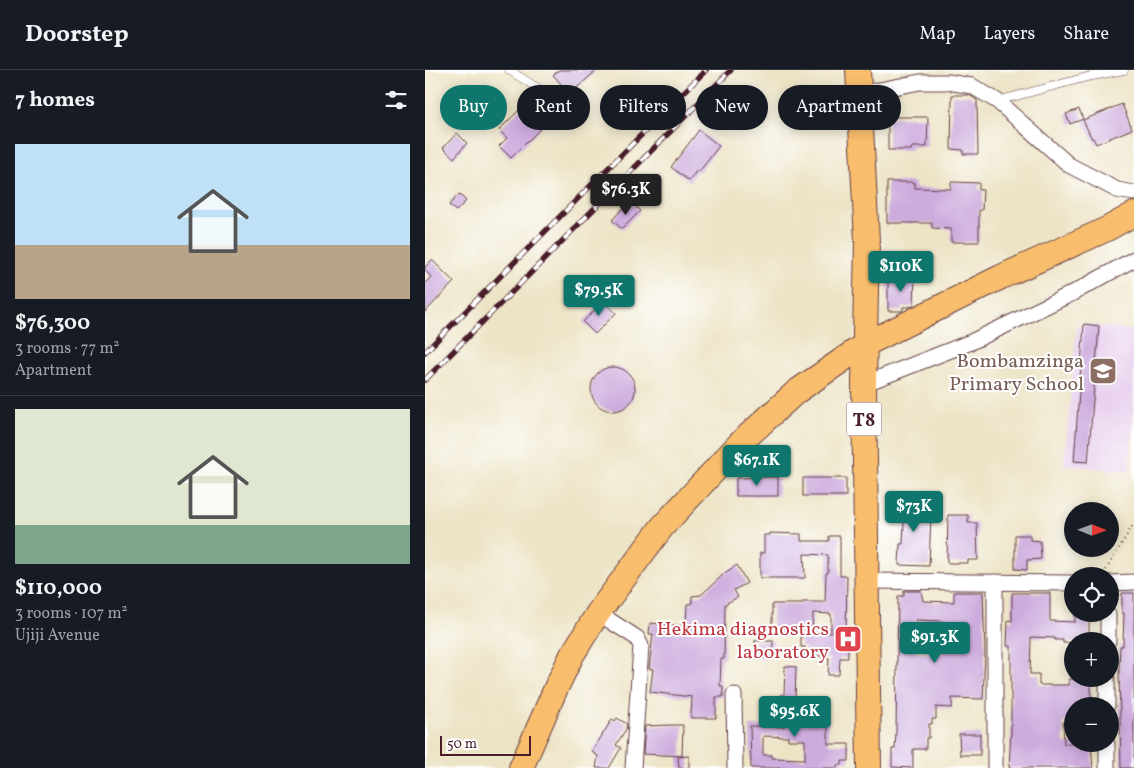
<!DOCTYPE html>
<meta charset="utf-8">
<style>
body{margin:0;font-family:Vollkorn,serif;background:#242831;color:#f1f3f6;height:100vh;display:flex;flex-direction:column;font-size:19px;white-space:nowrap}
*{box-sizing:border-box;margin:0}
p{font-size:16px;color:#9ea1a6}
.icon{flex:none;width:28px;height:28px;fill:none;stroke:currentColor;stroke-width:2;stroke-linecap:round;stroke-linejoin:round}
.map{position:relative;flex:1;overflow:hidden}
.details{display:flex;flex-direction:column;background:#171b24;width:425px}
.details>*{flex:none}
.guide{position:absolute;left:15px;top:15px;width:475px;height:45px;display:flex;gap:10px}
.needle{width:32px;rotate:91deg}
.buttons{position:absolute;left:639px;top:432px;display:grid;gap:10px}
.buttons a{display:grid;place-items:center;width:55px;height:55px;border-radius:50%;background:#171b24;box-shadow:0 2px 12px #0003;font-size:25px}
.scale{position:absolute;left:15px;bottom:12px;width:91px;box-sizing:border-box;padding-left:5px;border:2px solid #4a1f2b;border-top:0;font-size:14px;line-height:18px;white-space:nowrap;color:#4a1f2b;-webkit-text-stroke:4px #fff;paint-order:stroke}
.price{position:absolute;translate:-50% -42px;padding:0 11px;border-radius:5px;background:#0f766e;color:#fff;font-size:16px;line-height:32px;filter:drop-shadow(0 1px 2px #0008)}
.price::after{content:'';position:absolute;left:50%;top:30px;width:15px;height:11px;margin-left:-8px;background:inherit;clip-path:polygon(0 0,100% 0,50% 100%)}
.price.current{background:#222;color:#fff}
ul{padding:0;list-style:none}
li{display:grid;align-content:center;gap:10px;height:265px;padding:0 15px}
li+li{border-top:1px solid #363941}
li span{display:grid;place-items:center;height:155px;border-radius:0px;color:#555}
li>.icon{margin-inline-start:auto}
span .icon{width:90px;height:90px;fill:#fffc;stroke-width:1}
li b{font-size:21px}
h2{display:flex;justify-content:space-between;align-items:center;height:60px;padding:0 15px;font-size:21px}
.chip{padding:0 18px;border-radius:22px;background:#171b24;box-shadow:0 2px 12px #0003;font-size:18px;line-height:45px}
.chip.current{background:#0f766e;color:#fff}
header{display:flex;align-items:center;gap:30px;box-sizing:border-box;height:70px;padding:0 25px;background:#171b24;border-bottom:1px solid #363941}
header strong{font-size:24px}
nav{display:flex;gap:28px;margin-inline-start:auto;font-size:18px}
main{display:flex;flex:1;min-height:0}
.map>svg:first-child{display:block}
</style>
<header>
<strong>Doorstep</strong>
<nav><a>Map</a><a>Layers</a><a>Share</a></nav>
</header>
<main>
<section class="details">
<h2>7 homes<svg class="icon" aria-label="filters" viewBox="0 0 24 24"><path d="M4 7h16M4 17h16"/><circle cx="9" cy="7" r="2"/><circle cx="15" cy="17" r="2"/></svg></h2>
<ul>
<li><span style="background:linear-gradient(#bfe0f5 65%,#b9a48a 0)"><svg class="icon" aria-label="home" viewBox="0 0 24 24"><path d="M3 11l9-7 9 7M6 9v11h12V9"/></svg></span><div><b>$76,300</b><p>3 rooms · 77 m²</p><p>Apartment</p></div></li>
<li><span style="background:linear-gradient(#dfe7d0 75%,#7fa58c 0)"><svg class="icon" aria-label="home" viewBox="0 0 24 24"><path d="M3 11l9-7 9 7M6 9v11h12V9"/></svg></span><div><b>$110,000</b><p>3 rooms · 107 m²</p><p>Ujiji Avenue</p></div></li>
</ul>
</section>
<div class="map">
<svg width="709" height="698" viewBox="0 0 709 698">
<rect width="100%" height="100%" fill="#fff"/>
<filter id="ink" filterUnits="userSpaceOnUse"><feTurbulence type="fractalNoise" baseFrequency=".02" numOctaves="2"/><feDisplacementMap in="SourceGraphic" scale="10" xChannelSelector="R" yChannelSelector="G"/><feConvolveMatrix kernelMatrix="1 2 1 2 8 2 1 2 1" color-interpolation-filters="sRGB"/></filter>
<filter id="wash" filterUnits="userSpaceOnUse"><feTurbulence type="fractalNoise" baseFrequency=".0096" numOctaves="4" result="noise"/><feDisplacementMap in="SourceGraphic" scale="20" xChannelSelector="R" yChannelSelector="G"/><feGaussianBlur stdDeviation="1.12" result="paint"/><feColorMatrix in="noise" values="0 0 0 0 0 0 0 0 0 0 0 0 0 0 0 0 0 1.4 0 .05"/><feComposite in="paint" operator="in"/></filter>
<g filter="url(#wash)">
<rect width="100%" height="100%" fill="#ede4c6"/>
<path fill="#e9d2ee" d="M652,255L709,260V342L704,401L639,395Z"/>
<g id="blocks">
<g fill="#ccabdd" fill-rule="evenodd">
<path d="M134,0H172L145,24L128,5Z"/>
<path d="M527,25H544L552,30L553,84H538V80L526,79Z"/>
<path d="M108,26L128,46L86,88L74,76L82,68L74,60Z"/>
<path d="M697,34L707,59L671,74L668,68L667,69L658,50Z"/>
<path d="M654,39L658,49L645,54L641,44Z"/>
<path d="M463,47H503L502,77H487L486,80H463Z"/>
<path d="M274,60L294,76L274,102L272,100L264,111L246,97Z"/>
<path d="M32,63L42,73L29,88L18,78Z"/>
<path d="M462,112H486L490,113V118L526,119V112L554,113V120H558L557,140H554V172H526V159L507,158V153H462Z"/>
<path d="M34,124L41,131L31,141L24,135Z"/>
<path d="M202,134L209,135L215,141L197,159L187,150Z"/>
<path d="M7,190L29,212L0,242V213L6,207L0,200V197Z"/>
<path d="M463,207H490L489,235L484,237H478V240L476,241H463Z"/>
<path d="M178,231L191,243L170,264L158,252Z"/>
<path d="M659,254L674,256L663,392L649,391Z"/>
<circle cx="188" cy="319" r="22"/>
<path d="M353,407V426H311V408Z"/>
<rect x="378" y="408" width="43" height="18"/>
<path d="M472,423H493L492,445H506L504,496L474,495L475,474H478L480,434H472Z"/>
<path d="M523,445H543V453H552L553,490H543V493H522Z"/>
<path d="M345,463L376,464V471H404V466H415V506H422L421,563H423V588H415L414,605H403L404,588H399V586H380V577H376V562H347V534H377V532H400L401,503H403V485L379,484L380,508H335V483H339V465H345ZM388,543L406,544V563H387Z"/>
<path d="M590,465H605V470L615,471L616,489L602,490V500L590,499Z"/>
<path d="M312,495L322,513L309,520L313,527L300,534L299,589H296L295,616H298V627H291V648H266L267,627L225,622L228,599H224L228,564H224L225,553L261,556L262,534H267V526L276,525L301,502Z"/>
<path d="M479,521H496L498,531L529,532V522H558L560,583L558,629L527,628V638L511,637V649H507V654H504V668H501V679H488V698L467,697V679H470L471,662L473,526H479ZM491,550L517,551L518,584L491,583Z"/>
<path d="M587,523H625V551L650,552V544H664V571L638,573V570H630V568L606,567L605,604H614V615H644V609H666V636H648V652H638L639,674H666L668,698H584L586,661V576H582L583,550L587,551Z"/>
<path d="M697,523H709V698H696L694,599L695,576H698L699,543H697Z"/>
<rect x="330" y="571" width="18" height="17"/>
<path d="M360,596L371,597L370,631H375V648L403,647V674H424V691H417V695H412V698H326L325,656L359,657V635H355V625H359ZM338,666L363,667V670H380V689L347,688V685H338Z"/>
<path d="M192,648L202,654L201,659L191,675L196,678L184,698H171L173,686L167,682L187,649L190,651Z"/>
<path d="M246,655H258L257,686L218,684L220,656Z"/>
<path d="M534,664H555V685H535Z"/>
<path d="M264,686V698H254L253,687Z"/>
</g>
</g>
</g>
<g filter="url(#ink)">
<use href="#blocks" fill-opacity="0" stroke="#623d42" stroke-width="1"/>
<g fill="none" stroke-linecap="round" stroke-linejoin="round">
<defs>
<g id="service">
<path d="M84,0L114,19"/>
<path d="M572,31L662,7L699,0"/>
</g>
<g id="minor">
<path d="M434,24L495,12H523L547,16L572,31L644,95L692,120L709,123"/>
<path d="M439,314L546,272L648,223L709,189"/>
<path d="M441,511L648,513"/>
<path d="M570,512V698"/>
<path d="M685,513L709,512"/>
<path d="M173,543L212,568L216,576L208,698"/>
<path d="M683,571V544"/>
<path d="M309,625L310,698"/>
<path d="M682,636V609"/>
<path d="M682,698V674"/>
</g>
<g id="trunk">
<path d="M433,0L442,171L439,314L444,698"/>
<path d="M96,698L131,618L147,585L173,543L237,457L315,373L371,322L439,275L576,207L682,159L709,144"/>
</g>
</defs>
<use href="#service" stroke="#623d42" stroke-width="9"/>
<use href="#minor" stroke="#623d42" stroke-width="17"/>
<use href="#trunk" stroke="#623d42" stroke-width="26"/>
<path stroke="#623d42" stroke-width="2" stroke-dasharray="1 4" stroke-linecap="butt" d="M681,500L709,453"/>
<use href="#service" stroke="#fff" stroke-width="8"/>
<use href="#minor" stroke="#fff" stroke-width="15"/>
<use href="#trunk" stroke="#f9be6d" stroke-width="24"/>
<defs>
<g id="rail">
<path d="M0,282L281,0"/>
<path d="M0,310L306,0"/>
</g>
</defs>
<use href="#rail" stroke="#4a1f2b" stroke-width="5.5"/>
<use href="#rail" stroke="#fff" stroke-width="4" stroke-dasharray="11" stroke-linecap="butt"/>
</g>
</g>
<defs>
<symbol id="school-square" viewBox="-11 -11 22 22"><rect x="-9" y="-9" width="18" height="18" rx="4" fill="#8d6e63" stroke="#fff"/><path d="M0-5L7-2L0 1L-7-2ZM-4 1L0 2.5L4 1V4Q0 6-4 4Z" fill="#fff"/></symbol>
<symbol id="hospital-square" viewBox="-11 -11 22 22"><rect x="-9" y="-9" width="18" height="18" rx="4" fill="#e0444e" stroke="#fff"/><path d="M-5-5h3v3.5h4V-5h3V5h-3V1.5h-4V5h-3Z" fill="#fff"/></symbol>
</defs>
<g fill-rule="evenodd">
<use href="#school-square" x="662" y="285" width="32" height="32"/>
<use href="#hospital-square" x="407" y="553" width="32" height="32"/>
</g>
<g text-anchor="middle" stroke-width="4" stroke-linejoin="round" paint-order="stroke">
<rect fill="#fff" stroke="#80626b" stroke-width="1" x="421.5" y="332.5" width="35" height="33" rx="4"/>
<g font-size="19" font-weight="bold" fill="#4a1f2b">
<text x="439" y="356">T8</text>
</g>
<g font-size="20" fill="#785e54" stroke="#fff" text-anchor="end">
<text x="659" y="297">Bombamzinga<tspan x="659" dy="23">Primary School</tspan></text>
</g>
<g font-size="20" fill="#be3a42" stroke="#fff" text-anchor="end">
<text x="404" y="565">Hekima diagnostics<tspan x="404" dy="23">laboratory</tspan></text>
</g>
</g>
</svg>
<div class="buttons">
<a><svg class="needle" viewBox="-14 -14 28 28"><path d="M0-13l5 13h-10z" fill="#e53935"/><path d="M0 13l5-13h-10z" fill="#9ea1a6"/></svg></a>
<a><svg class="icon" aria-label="locate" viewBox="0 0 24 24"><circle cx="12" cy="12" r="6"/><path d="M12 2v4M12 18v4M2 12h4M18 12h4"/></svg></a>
<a>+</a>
<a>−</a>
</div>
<div class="scale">50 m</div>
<b class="price current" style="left:201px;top:146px">$76.3K</b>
<b class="price" style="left:476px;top:223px">$110K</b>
<b class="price" style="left:174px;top:247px">$79.5K</b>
<b class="price" style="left:332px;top:417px">$67.1K</b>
<b class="price" style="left:489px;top:463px">$73K</b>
<b class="price" style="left:510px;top:594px">$91.3K</b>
<b class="price" style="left:370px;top:668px">$95.6K</b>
<div class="guide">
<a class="chip current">Buy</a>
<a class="chip">Rent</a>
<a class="chip">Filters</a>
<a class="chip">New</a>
<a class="chip">Apartment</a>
</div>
</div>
</main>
